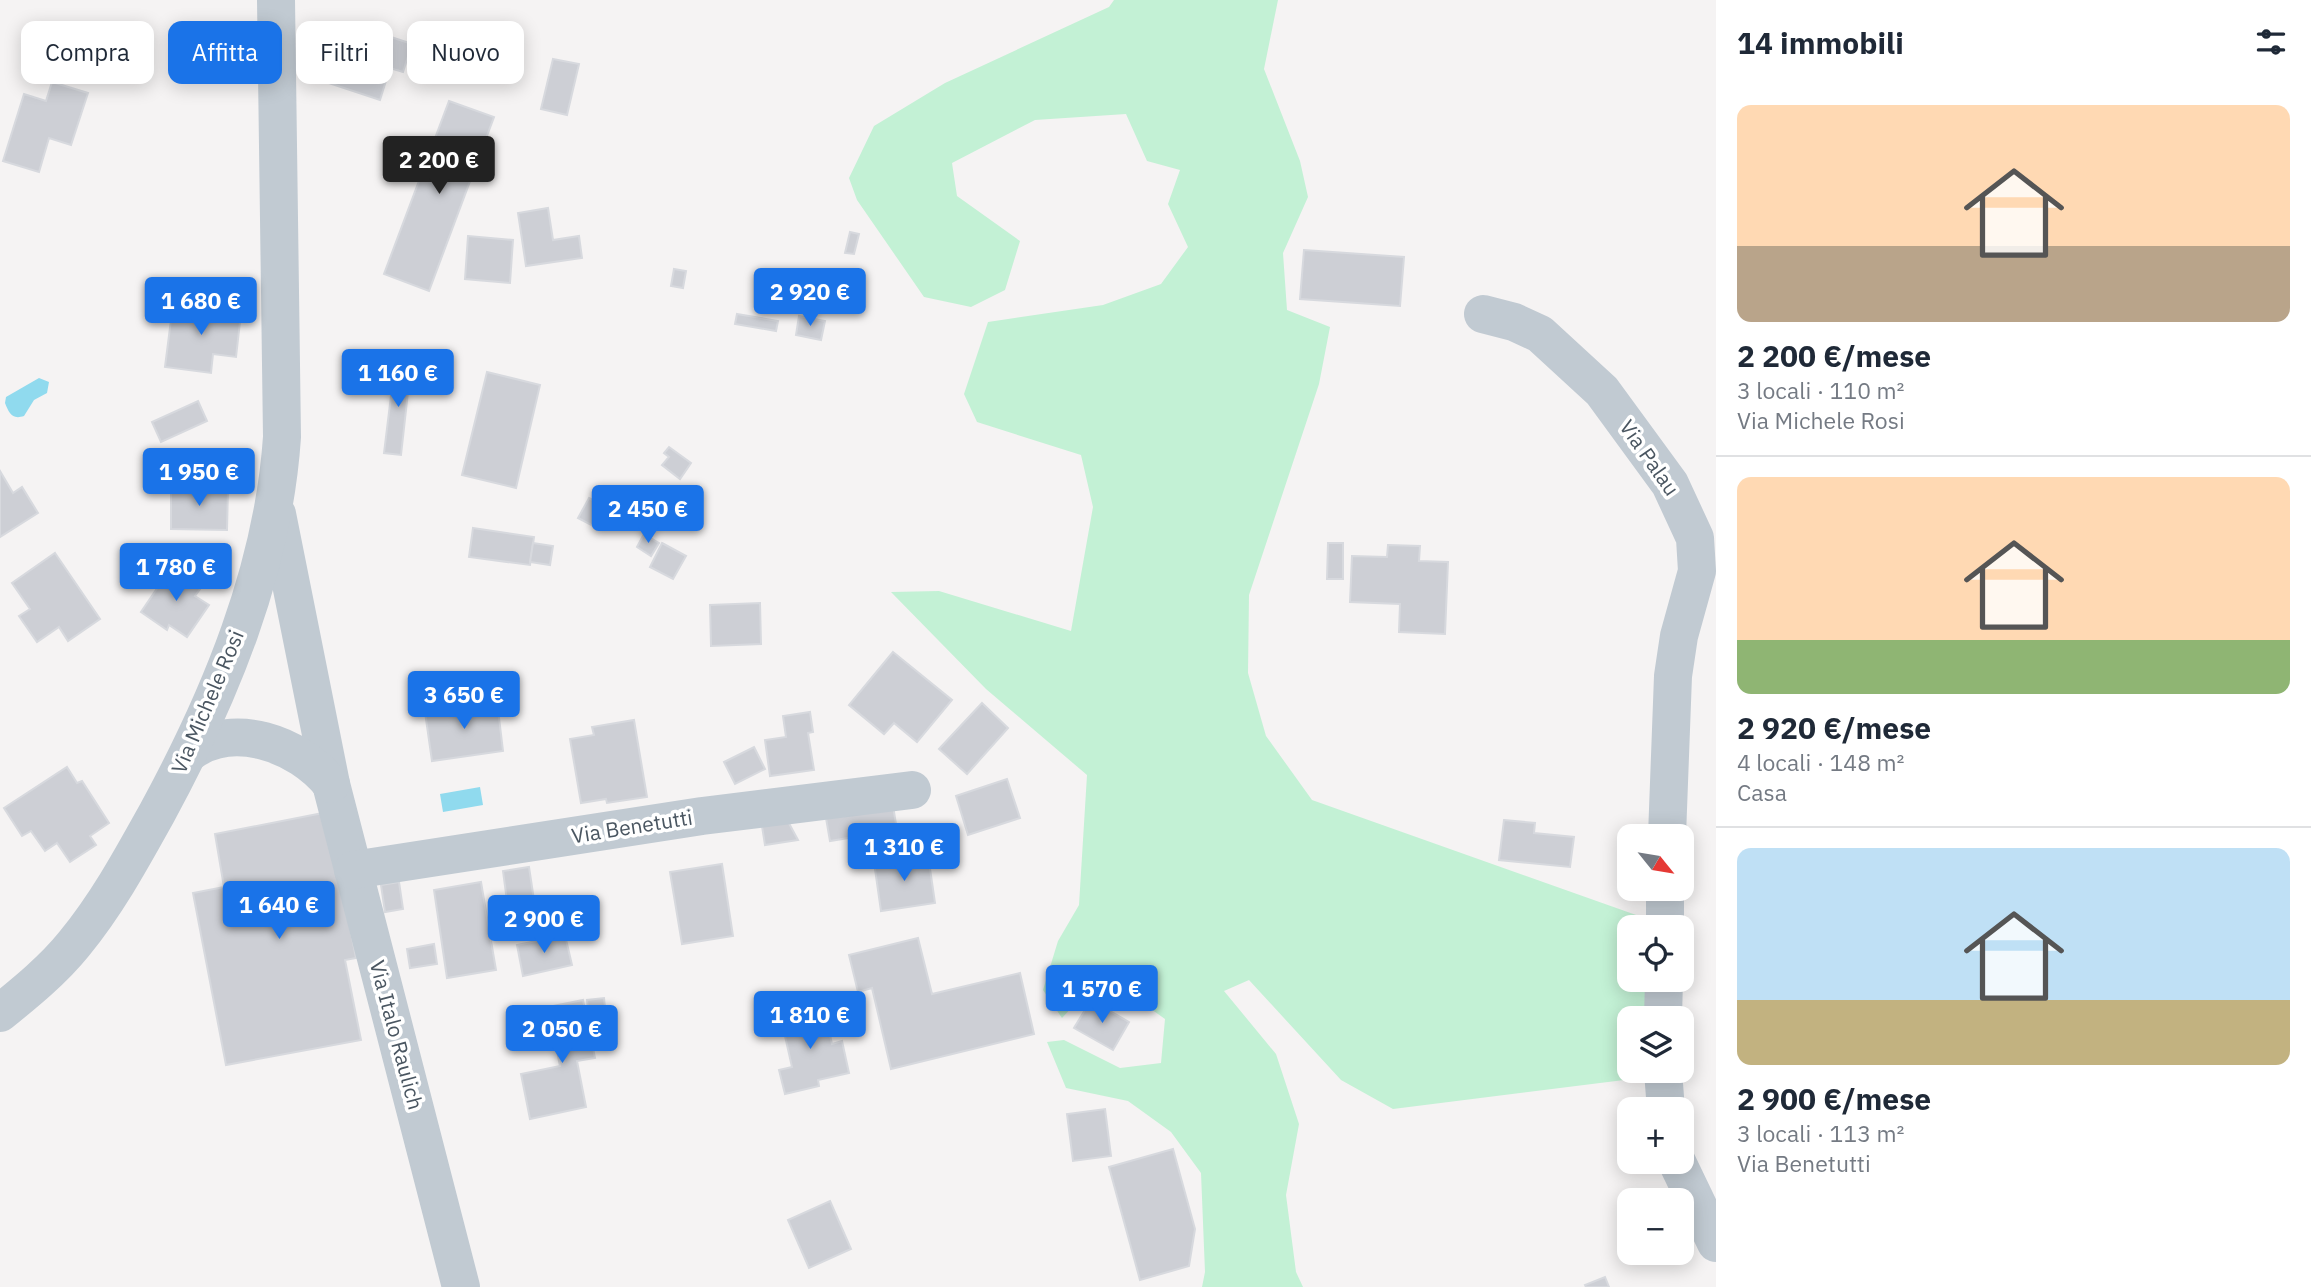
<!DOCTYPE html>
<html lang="it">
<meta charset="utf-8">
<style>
body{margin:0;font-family:"IBM Plex Sans",sans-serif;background:#f6f6f7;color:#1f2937;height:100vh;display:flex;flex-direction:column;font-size:26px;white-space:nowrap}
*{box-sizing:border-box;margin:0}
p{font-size:23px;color:#747a83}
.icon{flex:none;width:38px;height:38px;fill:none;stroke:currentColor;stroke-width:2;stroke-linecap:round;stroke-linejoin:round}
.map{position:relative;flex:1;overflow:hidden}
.side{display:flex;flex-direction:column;background:#fff;width:595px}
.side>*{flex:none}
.banner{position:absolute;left:21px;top:21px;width:665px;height:63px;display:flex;gap:14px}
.needle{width:46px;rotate:120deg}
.buttons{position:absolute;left:1617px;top:824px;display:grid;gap:14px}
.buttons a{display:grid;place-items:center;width:77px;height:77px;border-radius:14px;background:#fff;box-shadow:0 4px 18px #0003;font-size:35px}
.price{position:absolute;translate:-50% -60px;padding:0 16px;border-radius:7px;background:#1a73e8;color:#fff;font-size:23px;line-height:46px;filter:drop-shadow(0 2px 4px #0008)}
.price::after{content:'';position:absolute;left:50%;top:42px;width:21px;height:16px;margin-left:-10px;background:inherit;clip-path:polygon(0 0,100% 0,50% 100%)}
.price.current{background:#222;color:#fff}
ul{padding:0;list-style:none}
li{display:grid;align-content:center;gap:14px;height:371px;padding:0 21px}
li+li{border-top:2px solid #e0e1e3}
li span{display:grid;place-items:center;height:217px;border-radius:14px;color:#555}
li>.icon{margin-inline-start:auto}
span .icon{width:126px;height:126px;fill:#fffc;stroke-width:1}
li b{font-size:30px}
h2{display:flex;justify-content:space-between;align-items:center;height:84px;padding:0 21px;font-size:30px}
.chip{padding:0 24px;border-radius:14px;background:#fff;box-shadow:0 4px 18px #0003;font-size:24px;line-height:63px}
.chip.current{background:#1a73e8;color:#fff}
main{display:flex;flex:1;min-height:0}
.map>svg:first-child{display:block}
</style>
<main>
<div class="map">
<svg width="1716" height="1287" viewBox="0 0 1716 1287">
<rect width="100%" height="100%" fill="#f5f3f3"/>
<path fill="#c3f1d5" d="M1114,0H1278L1264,69L1300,161L1308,197L1283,253L1287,310L1330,327L1319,384L1249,595L1248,673L1266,736L1312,800L1653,921V927L1629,928V980H1654L1655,1018H1629V1071H1656V1076L1393,1109L1341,1080L1249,980L1224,991L1276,1054L1299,1124L1286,1195L1296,1272L1303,1287H1202L1205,1272L1201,1173L1171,1132L1128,1101L1066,1088L1047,1042L1064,1040L1120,1068L1161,1063L1165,1019L1134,997L1089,989L1062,1018L1043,990L1058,941L1079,905L1087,775L986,689L891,592L939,591L1071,631L1093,507L1081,455L977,422L964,394L988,322L1103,305L1161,284L1188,247L1168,204L1180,170L1147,161L1126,114L1035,120L952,163L957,196L1020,241L1005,290L971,307L924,297L857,200L849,178L874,126L945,83L1109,7Z"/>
<g fill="#90daee">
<path d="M39,378L49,382L47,393L34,400L24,416C12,420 9,413 5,403L6,397Z"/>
<path d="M480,787L483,805L443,812L440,794Z"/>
</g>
<g fill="#cdcfd5" stroke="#d7d9de" stroke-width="2">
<path d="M352,24L412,44L403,72L390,68L380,100L323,81L332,51L342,55Z"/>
<path d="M553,59L579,64L567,115L541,109Z"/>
<path d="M52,82L88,93L71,145L49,138L39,172L3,161L24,94L46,101Z"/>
<path d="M449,101L494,117L429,291L384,274Z"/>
<path d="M548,208L553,240L579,236L582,258L526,266L518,213Z"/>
<path d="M850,232L859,234L854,254L845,253Z"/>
<path d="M468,236L513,240L510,283L465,279Z"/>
<path d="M1304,250L1404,257L1400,306L1300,299Z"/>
<path d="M674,269L686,271L683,288L671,286Z"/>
<path d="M173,304L241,313L236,357L213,354L211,373L165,367Z"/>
<path d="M737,314L778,321L776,331L735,324Z"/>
<path d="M799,316L825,321L821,340L796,335Z"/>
<path d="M395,363L411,365L401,455L384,453Z"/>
<path d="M487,372L540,385L516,488L462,475Z"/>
<path d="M198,401L207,421L161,442L152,422Z"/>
<path d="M669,447L691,463L680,479L662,465L669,457L664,453Z"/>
<path d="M0,471L13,493L22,487L38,513L0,537Z"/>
<path d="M171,486L228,488L227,530L171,529Z"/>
<path d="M589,498L606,507L595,527L578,518Z"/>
<path d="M473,528L534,537L530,565L469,557Z"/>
<path d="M644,534L659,543L651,556L637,547Z"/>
<path d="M533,543L553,546L550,565L530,562Z"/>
<path d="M662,543L686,556L673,579L650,567Z"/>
<path d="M1328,543H1343V579H1327Z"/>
<path d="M1388,545L1420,546L1419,561L1448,562L1445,634L1399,632L1400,604L1350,602L1352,556L1387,557Z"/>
<path d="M55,553L100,619L68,641L59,627L37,642L19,616L30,609L12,583Z"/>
<path d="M173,565L203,585L195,596L209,605L187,637L169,625L167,630L141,612Z"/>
<path d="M760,603L761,644L711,646L710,605Z"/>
<path d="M893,652L952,700L917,742L894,723L884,734L849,705Z"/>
<path d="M497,701L503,751L432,761L425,712Z"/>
<path d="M982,703L1008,728L967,774L939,749Z"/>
<path d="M810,712L813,732L808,733L814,770L770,776L765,740L786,737L783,716Z"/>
<path d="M634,720L647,797L607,803L606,799L581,803L570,739L594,735L592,727Z"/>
<path d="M754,747L765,769L735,784L724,762Z"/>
<path d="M67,767L77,783L82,781L109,823L90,836L96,845L70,862L57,843L45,851L31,831L22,836L4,808Z"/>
<path d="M1007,779L1020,818L968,835L956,796Z"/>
<path d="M893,806L897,830L830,841L826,818Z"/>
<path d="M328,812L356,958L345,960L361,1040L226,1065L193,893L224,887L215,834Z"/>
<path d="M785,816L798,840L765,845L761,820Z"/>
<path d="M1504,820L1535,823L1534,833L1574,837L1570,867L1499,860Z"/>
<path d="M928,855L935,903L881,911L874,862Z"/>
<path d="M722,864L733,936L682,944L670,872Z"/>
<path d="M529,867L537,920L498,927L495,903L507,901L503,871Z"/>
<path d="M399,882L403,909L385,912L381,885Z"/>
<path d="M481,882L496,970L447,978L434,890Z"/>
<path d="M565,935L572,965L523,976L517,945Z"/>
<path d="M918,938L932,994L1020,973L1034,1034L891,1069L872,988L858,992L849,955Z"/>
<path d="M434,944L437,964L410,968L407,949Z"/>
<path d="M604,998L607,1026L590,1028L587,1000Z"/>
<path d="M583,1000L595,1058L577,1061L586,1107L530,1119L521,1074L560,1066L548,1007Z"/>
<path d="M1091,1000L1129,1022L1113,1050L1074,1028Z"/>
<path d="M808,1007L810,1015L825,1012L832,1044L842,1041L849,1073L818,1080L819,1086L785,1094L779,1070L792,1067L780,1014Z"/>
<path d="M1105,1109L1111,1156L1073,1161L1067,1114Z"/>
<path d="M1173,1149L1195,1229L1189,1266L1140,1280L1109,1167Z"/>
<path d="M830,1201L851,1249L809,1268L788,1220Z"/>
<path d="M1605,1277L1609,1287H1586L1585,1285Z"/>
</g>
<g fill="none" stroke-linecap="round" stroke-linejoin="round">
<g stroke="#c1cad2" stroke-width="38">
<path d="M1483,314L1514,322L1540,334L1602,391L1670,484L1695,538L1697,571L1679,636L1673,676L1667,836"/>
<path d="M277,514L331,784L461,1287"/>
<path d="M189,753C233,720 299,744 331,784"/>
<path d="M353,870L702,816L912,790"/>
<path d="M1665,928V889"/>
<path d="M0,1013C26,992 53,970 74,944C107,904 132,858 157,813C220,697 273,570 282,437L276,0"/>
<path d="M1663,1018L1664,980"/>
<path d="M1663,1071L1666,1110"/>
<path d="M1677,1162L1716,1243"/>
</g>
</g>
<g text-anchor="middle" stroke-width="7" stroke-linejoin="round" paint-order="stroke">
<g font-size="21" fill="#4a5661" stroke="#fff">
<text transform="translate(1649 458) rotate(55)" y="7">Via Palau</text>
<text transform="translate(208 702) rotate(-67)" y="7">Via Michele Rosi</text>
<text transform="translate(632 827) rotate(-9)" y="7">Via Benetutti</text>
<text transform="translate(396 1035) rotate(75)" y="7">Via Italo Raulich</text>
</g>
</g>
</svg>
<div class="buttons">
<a><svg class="needle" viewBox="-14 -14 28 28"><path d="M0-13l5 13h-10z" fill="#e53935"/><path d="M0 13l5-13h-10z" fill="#747a83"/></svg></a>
<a><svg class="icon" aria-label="locate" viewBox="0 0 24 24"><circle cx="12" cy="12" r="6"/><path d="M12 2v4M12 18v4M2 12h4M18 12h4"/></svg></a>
<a><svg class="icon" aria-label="layers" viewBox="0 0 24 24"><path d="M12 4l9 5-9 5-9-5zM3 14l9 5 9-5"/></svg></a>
<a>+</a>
<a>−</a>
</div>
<b class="price current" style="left:439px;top:196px">2 200 €</b>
<b class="price" style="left:810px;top:328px">2 920 €</b>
<b class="price" style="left:201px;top:337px">1 680 €</b>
<b class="price" style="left:398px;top:409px">1 160 €</b>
<b class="price" style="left:199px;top:508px">1 950 €</b>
<b class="price" style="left:648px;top:545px">2 450 €</b>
<b class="price" style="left:176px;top:603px">1 780 €</b>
<b class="price" style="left:464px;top:731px">3 650 €</b>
<b class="price" style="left:904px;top:883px">1 310 €</b>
<b class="price" style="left:279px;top:941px">1 640 €</b>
<b class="price" style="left:544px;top:955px">2 900 €</b>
<b class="price" style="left:1102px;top:1025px">1 570 €</b>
<b class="price" style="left:810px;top:1051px">1 810 €</b>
<b class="price" style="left:562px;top:1065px">2 050 €</b>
<div class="banner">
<a class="chip">Compra</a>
<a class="chip current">Affitta</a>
<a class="chip">Filtri</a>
<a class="chip">Nuovo</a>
</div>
</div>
<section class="side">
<h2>14 immobili<svg class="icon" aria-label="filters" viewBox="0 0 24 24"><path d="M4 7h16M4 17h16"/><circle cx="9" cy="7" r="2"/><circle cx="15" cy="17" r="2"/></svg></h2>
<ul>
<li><span style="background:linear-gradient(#ffd9b3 65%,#b9a48a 0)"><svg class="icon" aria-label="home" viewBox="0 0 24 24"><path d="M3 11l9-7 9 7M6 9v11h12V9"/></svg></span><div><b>2 200 €/mese</b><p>3 locali · 110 m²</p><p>Via Michele Rosi</p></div></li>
<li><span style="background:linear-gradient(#ffd9b3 75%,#8fb573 0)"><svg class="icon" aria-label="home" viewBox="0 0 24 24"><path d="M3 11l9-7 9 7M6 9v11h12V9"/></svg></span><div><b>2 920 €/mese</b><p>4 locali · 148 m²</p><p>Casa</p></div></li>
<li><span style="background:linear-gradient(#bfe0f5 70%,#c2b280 0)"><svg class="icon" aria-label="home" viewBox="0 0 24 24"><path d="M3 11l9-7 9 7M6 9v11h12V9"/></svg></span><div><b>2 900 €/mese</b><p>3 locali · 113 m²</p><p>Via Benetutti</p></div></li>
</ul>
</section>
</main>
